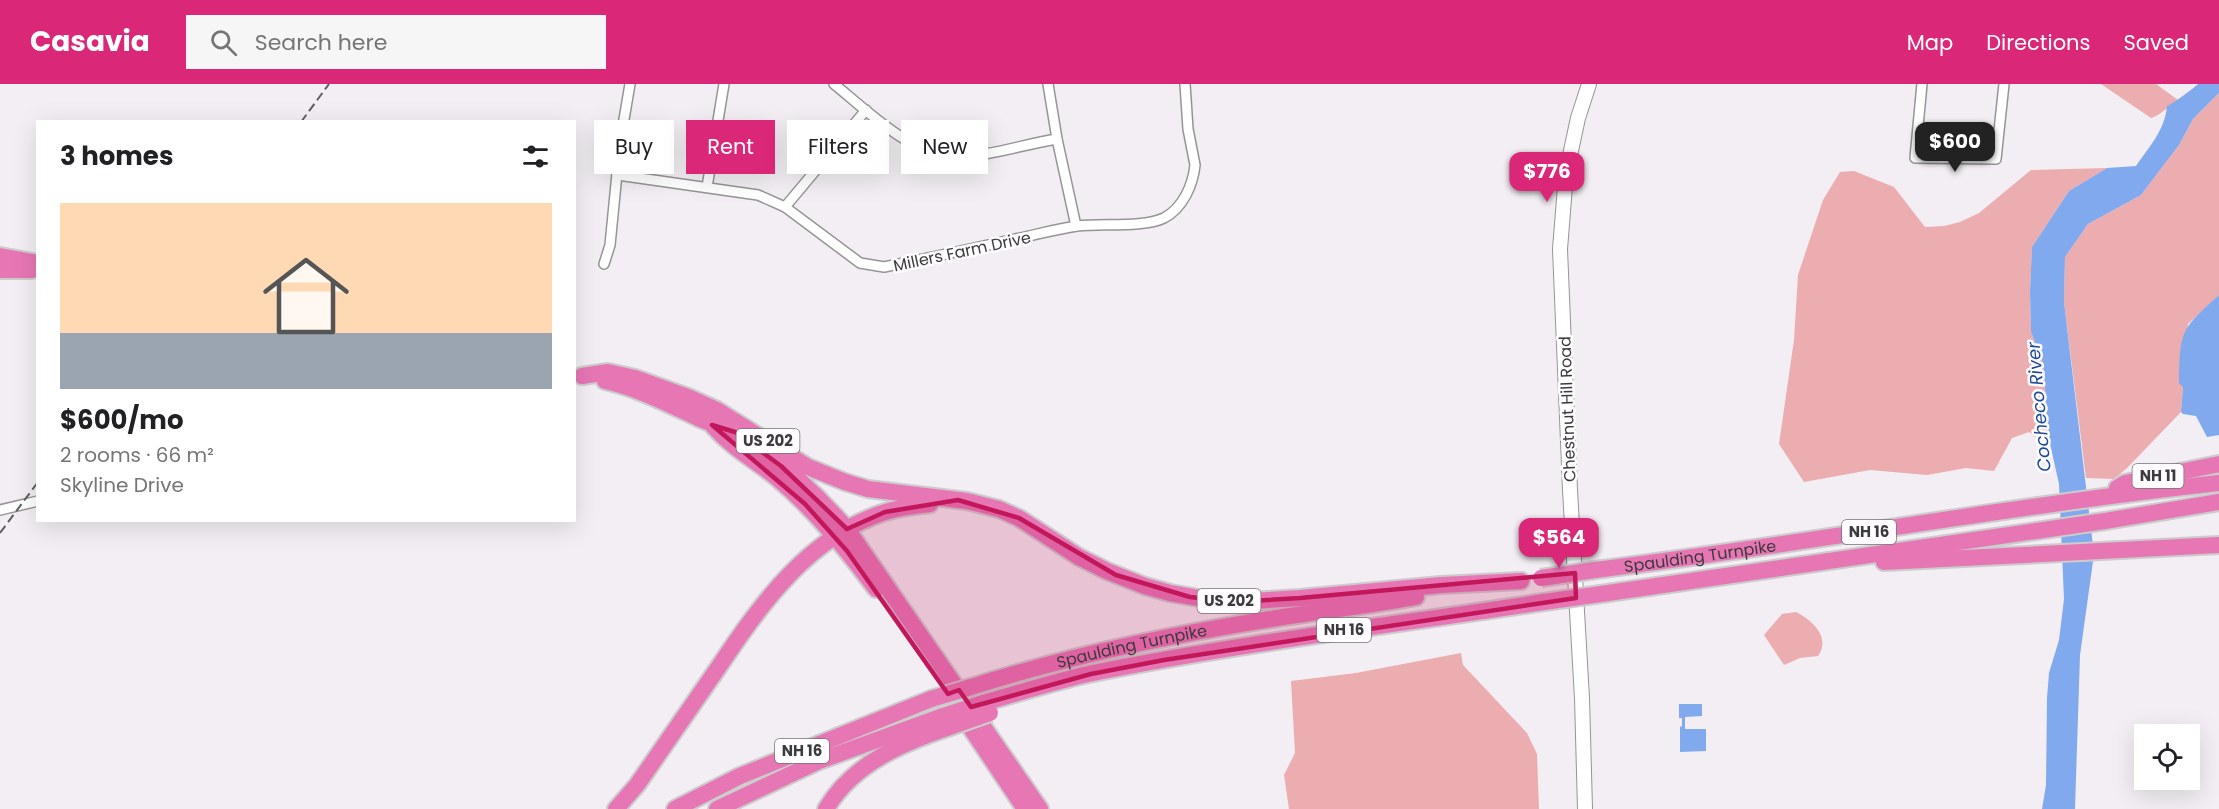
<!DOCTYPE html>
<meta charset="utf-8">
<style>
body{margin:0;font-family:Poppins,sans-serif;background:#f6f6f6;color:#202124;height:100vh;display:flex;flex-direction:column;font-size:22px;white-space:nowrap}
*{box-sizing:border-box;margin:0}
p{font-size:20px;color:#757577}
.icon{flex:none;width:33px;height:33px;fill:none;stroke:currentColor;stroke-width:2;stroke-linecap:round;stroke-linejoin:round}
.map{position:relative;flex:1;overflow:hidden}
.details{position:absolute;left:36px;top:36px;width:540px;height:402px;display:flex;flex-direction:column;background:#fff;border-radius:0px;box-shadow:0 6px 24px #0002}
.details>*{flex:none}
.hud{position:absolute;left:594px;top:36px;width:570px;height:54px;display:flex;gap:12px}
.tools{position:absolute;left:2134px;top:640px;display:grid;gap:12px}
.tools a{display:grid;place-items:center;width:66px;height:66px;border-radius:0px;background:#fff;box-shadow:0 6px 24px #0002;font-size:30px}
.price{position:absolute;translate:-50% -51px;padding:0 14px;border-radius:12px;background:#db2777;color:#fff;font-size:20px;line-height:39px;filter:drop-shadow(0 2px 3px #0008)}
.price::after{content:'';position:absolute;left:50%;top:36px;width:18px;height:14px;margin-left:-9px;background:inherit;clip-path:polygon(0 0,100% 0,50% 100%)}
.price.current{background:#222;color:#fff}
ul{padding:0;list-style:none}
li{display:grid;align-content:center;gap:12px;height:318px;padding:0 24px}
li span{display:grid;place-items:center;height:186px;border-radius:0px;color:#555}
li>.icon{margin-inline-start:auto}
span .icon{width:108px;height:108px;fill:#fffc;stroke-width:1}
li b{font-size:26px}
h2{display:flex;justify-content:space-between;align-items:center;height:72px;padding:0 24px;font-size:26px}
.chip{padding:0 21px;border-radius:0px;background:#fff;box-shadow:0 6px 24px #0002;font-size:21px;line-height:54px}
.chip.current{background:#db2777;color:#fff}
header{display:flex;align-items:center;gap:36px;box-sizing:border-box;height:84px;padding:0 30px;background:#db2777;color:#fff}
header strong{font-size:28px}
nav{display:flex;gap:33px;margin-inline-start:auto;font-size:21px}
.search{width:420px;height:54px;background:#f6f6f6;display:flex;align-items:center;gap:15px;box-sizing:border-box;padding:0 21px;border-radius:0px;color:#757577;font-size:22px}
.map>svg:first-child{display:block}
</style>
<header>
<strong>Casavia</strong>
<div class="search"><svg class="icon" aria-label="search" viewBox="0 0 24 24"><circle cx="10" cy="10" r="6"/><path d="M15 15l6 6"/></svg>Search here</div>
<nav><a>Map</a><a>Directions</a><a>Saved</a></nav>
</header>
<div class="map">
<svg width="2219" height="725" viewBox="0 0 2219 725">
<rect width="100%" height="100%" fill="#f2eef3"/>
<g fill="#ebadaf">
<path d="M2101,0H2156L2178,16C2169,21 2160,32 2151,34Z"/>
<path d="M2219,9V211L2188,240L2181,328L2127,384L2114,395L2086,394L2064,218L2065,173L2088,140L2141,111L2179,61L2193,35Z"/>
<path d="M2107,84L2069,107L2032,163L2030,207L2031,248L2043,279L2049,355H2038L2029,348L2012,354L1994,387L1966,384L1927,391L1870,386L1804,398L1779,360L1794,256L1798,191L1823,116L1840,88L1854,87L1894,103L1925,143L1944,142L1960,138L1979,129L2031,86Z"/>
<path d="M1796,528C1813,537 1831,553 1818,572L1800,574L1784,581L1764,551L1782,530Z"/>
<path d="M1461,569L1463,581L1527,649L1537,670L1539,725H1289L1284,691L1295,669L1291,597L1356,589Z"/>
</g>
<g fill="#80a9ee">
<path d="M2198,0H2219V9L2193,35L2179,61L2141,111L2088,140L2065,173L2064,218L2094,470L2080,571L2075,725H2042L2046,701L2047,614L2049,589L2059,556L2064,515L2059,400L2049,355L2043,279L2031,248L2030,207L2032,163L2069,107L2107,84L2136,82C2149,63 2165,46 2167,22C2171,21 2194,4 2198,0Z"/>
<path d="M2219,211V351L2207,353L2196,332L2183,330L2181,328L2183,303L2179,299C2180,247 2180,246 2219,211Z"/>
<path d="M1679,620H1702V632L1685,633V645H1706V667L1680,668V643L1682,642V634H1679Z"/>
</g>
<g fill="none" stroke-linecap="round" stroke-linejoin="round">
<defs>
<g id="street">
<path d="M834,0C869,28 914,75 962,73C994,71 1025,60 1057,55"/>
<path d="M1048,0L1057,55L1076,142"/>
<path d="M1922,0L1915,74L1996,75L2004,0"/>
<path d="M618,91L758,111L785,123L860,179L884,183C928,174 971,165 1015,155C1035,151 1056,145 1077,142C1102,139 1143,144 1164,134C1183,124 1193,101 1195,81L1188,45L1185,0"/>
<path d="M707,103L724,0"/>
<path d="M785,123L866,26"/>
<path d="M604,180L610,161L620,59L630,0"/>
<path d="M0,426L38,417"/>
</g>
<path id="secondary" d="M1585,725L1582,614L1570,406L1560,165L1566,90L1578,34L1589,0"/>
<g id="highway">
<path d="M0,172L38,179"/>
<path d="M0,186H32"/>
<path d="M582,292L608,288L635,294L688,313L717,326L808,383L845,398L868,405L967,417L999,425L1019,434L1079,473L1107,487L1145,502L1170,509L1210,516L1235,518L1300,514L1441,501L1521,497"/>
<path d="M605,297C637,304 668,320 698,334C710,340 725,342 737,349C777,373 817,410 847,445L1040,725"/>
<path d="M713,342C732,364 755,376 777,394C816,427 846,465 876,505"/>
<path d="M2117,404L2125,399L2219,380"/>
<path d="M1884,478L2219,461"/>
<path id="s1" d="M1595,486C1804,460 2010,422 2219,399"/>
<path d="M1601,510L2105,437L2219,418"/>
<path id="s2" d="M971,603C1068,572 1170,551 1271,535C1319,527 1368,522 1416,513"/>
<path d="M983,619C1019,609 1056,597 1093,589C1242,559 1394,541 1544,518"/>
<path d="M960,628L1025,725"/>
<path d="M616,725L637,701C664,662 691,623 718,584C761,520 808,453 885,428C900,423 915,422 930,420"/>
<path d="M675,725L740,692L931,615"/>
<path d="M717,725L819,677L943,632"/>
<path d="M826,725C853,679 903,659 950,643"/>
</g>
</defs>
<use href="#street" stroke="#979498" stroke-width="12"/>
<use href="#secondary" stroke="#979498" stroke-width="16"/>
<use href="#highway" stroke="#ccc" stroke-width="20"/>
<use href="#street" stroke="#fff" stroke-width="9"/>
<use href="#secondary" stroke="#fff" stroke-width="14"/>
<use href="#highway" stroke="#e776b5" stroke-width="16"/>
<g stroke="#5f5d60" stroke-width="2" stroke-dasharray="9 4.5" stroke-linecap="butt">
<path d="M301,38L329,0"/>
<path d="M0,449L38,398"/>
</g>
<defs>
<g id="highway-bridge">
<path d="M1541,494L1595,486"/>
<path d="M1544,518L1601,510"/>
<path d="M931,615L971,603"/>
<path d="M943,632L983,619"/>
<path d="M950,643L990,629"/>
</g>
</defs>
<use href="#highway-bridge" stroke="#ccc" stroke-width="20" stroke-linecap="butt"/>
<use href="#highway-bridge" stroke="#e776b5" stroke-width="16"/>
</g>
<path fill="#c2185b" fill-opacity="0.2" stroke="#c2185b" stroke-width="4.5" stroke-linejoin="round" d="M712,341L735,348L781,382L847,445L885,428L958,416L1019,434L1116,491L1190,513L1235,518L1300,514L1575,489L1576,514L1164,576L1091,590L971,623L959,606L948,610L847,467L805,420Z"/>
<g text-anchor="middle" stroke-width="5" stroke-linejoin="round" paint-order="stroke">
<g fill="#fefcff" stroke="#767476" stroke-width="1.5">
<rect x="736.5" y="345" width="63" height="24" rx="4.5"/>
<rect x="2132.5" y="380" width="51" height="24" rx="4.5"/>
<rect x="1842" y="436" width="54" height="24" rx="4.5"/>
<rect x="1197.5" y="505" width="63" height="24" rx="4.5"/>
<rect x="1317" y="534" width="54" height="24" rx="4.5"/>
<rect x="775" y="655" width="54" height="24" rx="4.5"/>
</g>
<g font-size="15" font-weight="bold" fill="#3b3a3c">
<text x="768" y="362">US 202</text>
<text x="2158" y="397">NH 11</text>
<text x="1869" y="453">NH 16</text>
<text x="1229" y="522">US 202</text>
<text x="1344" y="551">NH 16</text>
<text x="802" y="672">NH 16</text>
</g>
<g font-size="16" fill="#3b3a3c" stroke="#fefcff">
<text transform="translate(962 167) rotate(-12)" y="6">Millers Farm Drive</text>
<text transform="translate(1567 325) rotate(-92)" y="6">Chestnut Hill Road</text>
<text dy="6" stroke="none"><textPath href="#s1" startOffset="106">Spaulding Turnpike</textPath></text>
<text dy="6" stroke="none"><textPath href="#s2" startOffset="166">Spaulding Turnpike</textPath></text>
</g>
<g font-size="18" font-style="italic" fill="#1c4a9a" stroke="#fefcff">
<text transform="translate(2039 323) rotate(-95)" y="6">Cocheco River</text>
</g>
</g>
</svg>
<div class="tools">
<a><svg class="icon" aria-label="locate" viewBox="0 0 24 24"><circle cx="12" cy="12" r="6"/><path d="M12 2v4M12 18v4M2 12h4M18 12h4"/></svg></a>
</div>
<b class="price current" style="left:1955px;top:89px">$600</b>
<b class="price" style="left:1547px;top:119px">$776</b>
<b class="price" style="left:1559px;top:485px">$564</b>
<div class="hud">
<a class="chip">Buy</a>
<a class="chip current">Rent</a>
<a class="chip">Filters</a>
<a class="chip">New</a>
</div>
<section class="details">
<h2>3 homes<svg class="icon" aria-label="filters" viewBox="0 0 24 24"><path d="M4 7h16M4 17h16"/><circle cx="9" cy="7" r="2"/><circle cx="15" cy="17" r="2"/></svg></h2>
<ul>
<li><span style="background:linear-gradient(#ffd9b3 70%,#9aa5b1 0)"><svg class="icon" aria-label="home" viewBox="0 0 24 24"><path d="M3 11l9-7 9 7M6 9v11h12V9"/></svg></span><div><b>$600/mo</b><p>2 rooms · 66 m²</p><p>Skyline Drive</p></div></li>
</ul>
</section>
</div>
